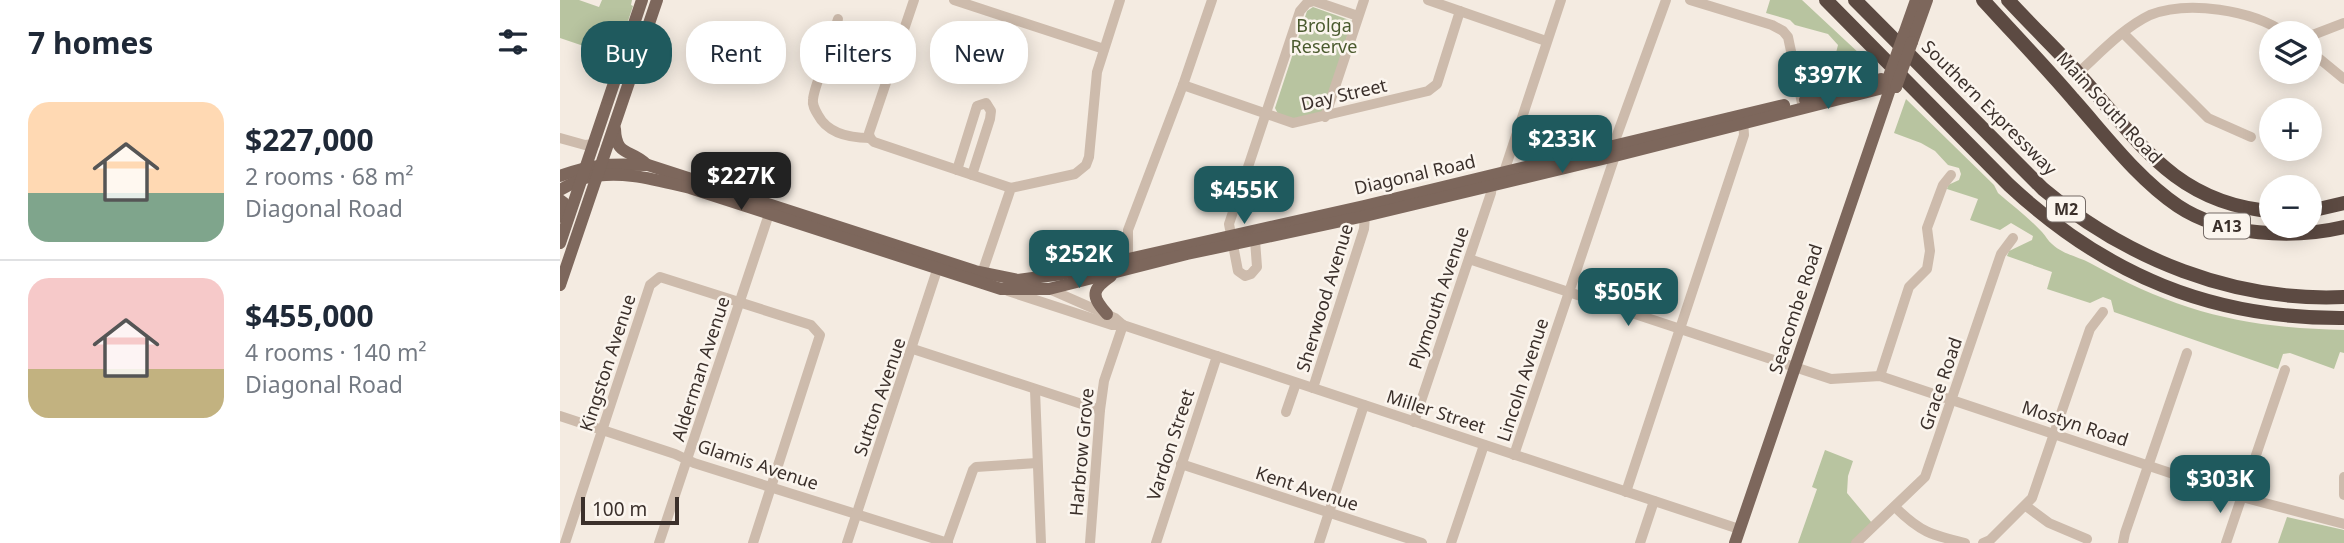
<!DOCTYPE html>
<meta charset="utf-8">
<style>
body{margin:0;font-family:"Noto Sans",sans-serif;background:#f2f2f3;color:#1f2937;height:100vh;display:flex;flex-direction:column;font-size:26px;white-space:nowrap}
*{box-sizing:border-box;margin:0}
p{font-size:23px;color:#747a83}
.icon{flex:none;width:38px;height:38px;fill:none;stroke:currentColor;stroke-width:2;stroke-linecap:round;stroke-linejoin:round}
.map{position:relative;flex:1;overflow:hidden}
.sheet{display:flex;flex-direction:column;background:#fff;width:560px}
.sheet>*{flex:none}
.hud{position:absolute;left:21px;top:21px;width:665px;height:63px;display:flex;gap:14px}
.buttons{position:absolute;left:1699px;top:21px;display:grid;gap:14px}
.buttons a{display:grid;place-items:center;width:63px;height:63px;border-radius:50%;background:#fff;box-shadow:0 4px 18px #0003;font-size:35px}
.scale{position:absolute;left:21px;bottom:18px;width:98px;box-sizing:border-box;padding-left:7px;border:4px solid #3b302b;border-top:0;font-size:19px;line-height:24px;white-space:nowrap;color:#3b302b;-webkit-text-stroke:5px #fbf5ee;paint-order:stroke}
.price{position:absolute;translate:-50% -60px;padding:0 16px;border-radius:14px;background:#1f5a5e;color:#fff;font-size:23px;line-height:46px;filter:drop-shadow(0 2px 4px #0008)}
.price::after{content:'';position:absolute;left:50%;top:42px;width:21px;height:16px;margin-left:-10px;background:inherit;clip-path:polygon(0 0,100% 0,50% 100%)}
.price.on{background:#222;color:#fff}
ul{padding:0;list-style:none}
li{display:flex;align-items:center;gap:21px;height:175px;padding:0 28px}
li+li{border-top:2px solid #e0e1e3}
li span{display:grid;place-items:center;flex:none;width:196px;height:140px;border-radius:21px;color:#555}
li>.icon{margin-inline-start:auto}
span .icon{width:84px;height:84px;fill:#fffc;stroke-width:1}
li b{font-size:30px}
h2{display:flex;justify-content:space-between;align-items:center;height:84px;padding:0 28px;font-size:30px}
.pill{padding:0 24px;border-radius:28px;background:#fff;box-shadow:0 4px 18px #0003;font-size:24px;line-height:63px}
.pill.on{background:#1f5a5e;color:#fff}
main{display:flex;flex:1;min-height:0}
.map>svg:first-child{display:block}
</style>
<main>
<section class="sheet">
<h2>7 homes<svg class="icon" aria-label="filters" viewBox="0 0 24 24"><path d="M4 7h16M4 17h16"/><circle cx="9" cy="7" r="2"/><circle cx="15" cy="17" r="2"/></svg></h2>
<ul>
<li><span style="background:linear-gradient(#ffd9b3 65%,#7fa58c 0)"><svg class="icon" aria-label="home" viewBox="0 0 24 24"><path d="M3 11l9-7 9 7M6 9v11h12V9"/></svg></span><div><b>$227,000</b><p>2 rooms · 68 m²</p><p>Diagonal Road</p></div></li>
<li><span style="background:linear-gradient(#f6c9c9 65%,#c2b280 0)"><svg class="icon" aria-label="home" viewBox="0 0 24 24"><path d="M3 11l9-7 9 7M6 9v11h12V9"/></svg></span><div><b>$455,000</b><p>4 rooms · 140 m²</p><p>Diagonal Road</p></div></li>
</ul>
</section>
<div class="map">
<svg width="1784" height="543" viewBox="0 0 1784 543">
<rect width="100%" height="100%" fill="#f4ebe1"/>
<g fill="#b8c4a0">
<path d="M0,0H19L39,7L42,0H72L71,5L73,6L56,57L0,38Z"/>
<path d="M1210,0H1242L1316,69L1306,74L1269,80L1278,45L1268,34L1235,25L1230,20L1206,13Z"/>
<path d="M753,7L792,21L763,112L735,119L718,114L715,108L747,11Z"/>
<path d="M275,49L330,66L324,85L265,66Z"/>
<path d="M1346,99L1434,185L1438,193C1453,206 1469,218 1482,232C1486,236 1488,241 1492,244C1504,255 1517,256 1530,263C1618,312 1684,328 1784,330V353L1780,352L1774,369L1730,353L1723,354L1718,369L1554,312L1551,300L1543,297L1530,303L1487,289L1492,272L1447,256L1449,251L1472,240L1473,236L1451,223L1440,230L1410,220L1418,199L1387,189L1388,185L1399,180L1401,174L1399,168L1388,165L1375,151L1361,143L1334,133Z"/>
<path d="M1265,450L1293,461L1288,476L1287,493L1312,523L1292,543H1238L1257,489L1252,487Z"/>
<path d="M1727,517L1784,530V543H1718Z"/>
</g>
<g fill="none" stroke-linecap="round" stroke-linejoin="round">
<g stroke="#cdbbac" stroke-width="10">
<path d="M394,0L544,49"/>
<path d="M868,0L986,41"/>
<path d="M1130,0L1212,25L1223,31L1228,37L1243,108"/>
<path d="M1563,33L1648,118L1691,137"/>
<path d="M1750,36L1784,23"/>
<path d="M274,47L272,38L278,19"/>
<path d="M1750,51L1784,79"/>
<path d="M1518,73C1540,53 1563,28 1590,15C1628,0 1692,10 1725,33"/>
<path d="M623,85L733,123L868,91L877,84L900,11"/>
<path d="M765,117L804,0"/>
<path d="M0,138L25,145L35,144"/>
<path d="M310,138C289,138 268,134 258,115C255,110 252,105 253,99C255,84 264,66 269,52L274,47L332,65"/>
<path d="M310,138L314,142L451,188"/>
<path d="M310,138L309,133L354,0"/>
<path d="M1053,146L1106,0"/>
<path d="M397,170L417,106L426,103L431,111L430,119L412,175"/>
<path d="M944,172L1001,0"/>
<path d="M695,240L697,267L691,274L685,276L678,271L669,224L740,11L747,3L754,1L798,16"/>
<path d="M568,258V230L623,85L652,0"/>
<path d="M909,259L1271,379L1320,376L1682,497L1784,524"/>
<path d="M422,273L451,188L515,174L526,165L529,157L537,72L560,0"/>
<path d="M489,289L555,318L563,325"/>
<path d="M448,291L552,325H563L1179,529"/>
<path d="M353,349L540,410"/>
<path d="M1320,376L1349,287L1367,269L1370,251L1367,228L1383,185L1391,175"/>
<path d="M753,388L804,229L805,216"/>
<path d="M475,390L481,543"/>
<path d="M726,412L736,383"/>
<path d="M0,416L115,454L134,463L388,543"/>
<path d="M854,422L931,193L932,184"/>
<path d="M954,455L1055,156"/>
<path d="M621,464L862,543"/>
<path d="M1784,477V495"/>
<path d="M1066,492L1184,135L1183,120"/>
<path d="M1466,506L1489,523L1527,539"/>
<path d="M1335,507C1360,532 1371,535 1405,543"/>
<path d="M5,543L90,285L100,277L251,325L260,335L193,543"/>
<path d="M99,543L211,208"/>
<path d="M287,543L379,264"/>
<path d="M387,543L413,470L416,467L477,463"/>
<path d="M530,543L540,410L544,381L563,325"/>
<path d="M596,543L657,356"/>
<path d="M759,543L804,405"/>
<path d="M891,543L924,445"/>
<path d="M1080,543L1094,501"/>
<path d="M1296,543L1365,477L1441,254L1453,238"/>
<path d="M1423,543L1430,540L1472,498L1530,329L1543,312"/>
<path d="M1563,543L1565,533L1627,353"/>
<path d="M1666,543L1725,370"/>
</g>
<g stroke="#7d675c" stroke-width="12">
<path d="M1344,34L1356,0"/>
<path d="M1352,42L1367,0"/>
<path d="M1245,100L1321,79L1331,86"/>
<path d="M55,129C56,157 71,149 86,164"/>
<path d="M0,176C34,163 52,164 88,165L415,271L458,280L502,274L804,206L1224,105"/>
<path d="M0,190C8,186 17,180 25,178C60,169 97,180 130,188L441,289H489L627,254L805,216L1055,156L1331,86L1336,87"/>
<path d="M0,200L4,203L5,219"/>
<path d="M0,243L82,0"/>
<path d="M0,285L97,0"/>
<path d="M547,314C531,296 531,290 551,276"/>
<path d="M1175,543L1331,86L1329,83"/>
</g>
<g stroke="#5c4a42" stroke-width="14">
<path d="M1266,0L1449,185C1546,275 1651,319 1784,318"/>
<path d="M1295,0L1483,189C1567,259 1673,302 1784,297"/>
<path d="M1423,0C1453,33 1484,65 1513,99C1546,136 1577,178 1618,206C1663,236 1733,239 1784,227"/>
<path d="M1448,0C1471,25 1495,48 1518,73C1577,139 1615,204 1712,211"/>
<path d="M1750,211L1784,203"/>
</g>
<g stroke="#7d675c" stroke-width="12">
<path d="M1328,79L1344,34"/>
<path d="M1336,87L1352,42"/>
</g>
</g>
<g text-anchor="middle" stroke-width="5" stroke-linejoin="round" paint-order="stroke">
<g fill="#fbf5ee" stroke="#756b66" stroke-width="2">
<rect x="1487" y="196.5" width="38" height="25" rx="5"/>
<rect x="1644" y="213.5" width="46" height="25" rx="5"/>
</g>
<g font-size="16" font-weight="bold" fill="#3b302b">
<text x="1506" y="215">M2</text>
<text x="1667" y="232">A13</text>
</g>
<g font-size="18" fill="#4a5a2e" stroke="#fbf5ee">
<text x="764" y="32">Brolga<tspan x="764" dy="21">Reserve</tspan></text>
</g>
<g font-size="18" fill="#3b302b" stroke="#fbf5ee">
<text transform="translate(784 95) rotate(-13)" y="6">Day Street</text>
<text transform="translate(1429 108) rotate(45)" y="6">Southern Expressway</text>
<text transform="translate(1549 108) rotate(47)" y="6">Main South Road</text>
<text transform="translate(855 175) rotate(-13)" y="6">Diagonal Road</text>
<text transform="translate(765 298) rotate(-73)" y="6">Sherwood Avenue</text>
<text transform="translate(879 298) rotate(-71)" y="6">Plymouth Avenue</text>
<text transform="translate(1236 309) rotate(-72)" y="6">Seacombe Road</text>
<text transform="translate(48 363) rotate(-72)" y="6">Kingston Avenue</text>
<text transform="translate(141 369) rotate(-72)" y="6">Alderman Avenue</text>
<text transform="translate(963 380) rotate(-72)" y="6">Lincoln Avenue</text>
<text transform="translate(1381 384) rotate(-71)" y="6">Grace Road</text>
<text transform="translate(320 397) rotate(-71)" y="6">Sutton Avenue</text>
<text transform="translate(876 412) rotate(18)" y="6">Miller Street</text>
<text transform="translate(1515 424) rotate(18)" y="6">Mostyn Road</text>
<text transform="translate(611 445) rotate(-72)" y="6">Vardon Street</text>
<text transform="translate(522 452) rotate(-85)" y="6">Harbrow Grove</text>
<text transform="translate(198 465) rotate(18)" y="6">Glamis Avenue</text>
<text transform="translate(747 489) rotate(18)" y="6">Kent Avenue</text>
</g>
</g>
</svg>
<div class="buttons">
<a><svg class="icon" aria-label="layers" viewBox="0 0 24 24"><path d="M12 4l9 5-9 5-9-5zM3 14l9 5 9-5"/></svg></a>
<a>+</a>
<a>−</a>
</div>
<div class="scale">100 m</div>
<b class="price" style="left:1268px;top:111px">$397K</b>
<b class="price" style="left:1002px;top:175px">$233K</b>
<b class="price on" style="left:181px;top:212px">$227K</b>
<b class="price" style="left:684px;top:226px">$455K</b>
<b class="price" style="left:519px;top:290px">$252K</b>
<b class="price" style="left:1068px;top:328px">$505K</b>
<b class="price" style="left:1660px;top:515px">$303K</b>
<div class="hud">
<a class="pill on">Buy</a>
<a class="pill">Rent</a>
<a class="pill">Filters</a>
<a class="pill">New</a>
</div>
</div>
</main>
